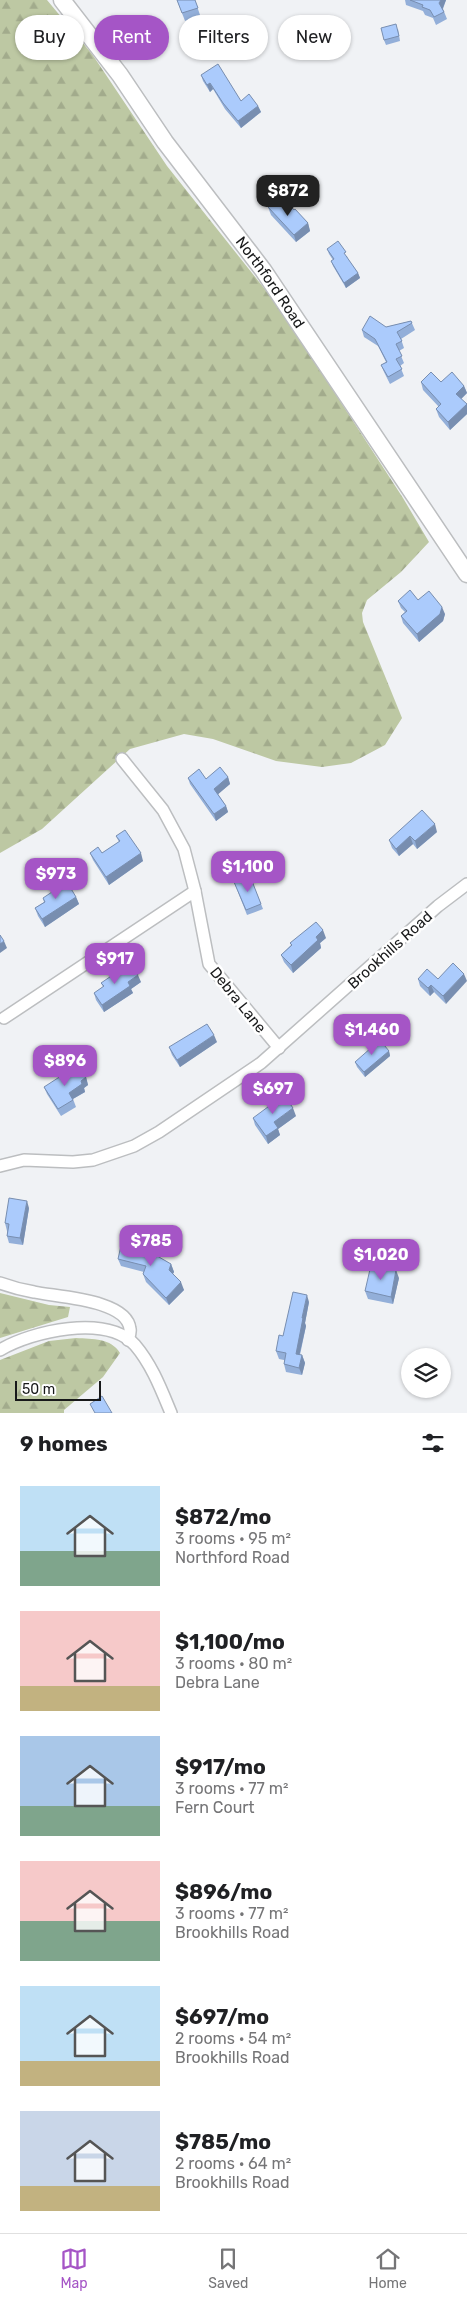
<!DOCTYPE html>
<meta charset="utf-8">
<style>
body{margin:0;font-family:Rubik,sans-serif;background:#f6f6f6;color:#202124;height:100vh;display:flex;flex-direction:column;font-size:19px;white-space:nowrap}
*{box-sizing:border-box;margin:0}
p{font-size:16px;color:#757577}
.icon{flex:none;width:28px;height:28px;fill:none;stroke:currentColor;stroke-width:2;stroke-linecap:round;stroke-linejoin:round}
.map{position:relative;height:1413px;overflow:hidden}
.panel{display:flex;flex-direction:column;background:#fff;flex:1}
.panel>*{flex:none}
.banner{position:absolute;left:15px;top:15px;width:438px;height:45px;display:flex;gap:10px}
.tools{position:absolute;left:401px;top:1348px;display:grid;gap:10px}
.tools a{display:grid;place-items:center;width:50px;height:50px;border-radius:50%;background:#fff;box-shadow:0 1px 4px #0004;font-size:25px}
.scale{position:absolute;left:15px;bottom:12px;width:86px;box-sizing:border-box;padding-left:5px;border:2px solid #18191a;border-top:0;font-size:14px;line-height:18px;white-space:nowrap;color:#18191a;-webkit-text-stroke:4px #fff;paint-order:stroke}
.price{position:absolute;translate:-50% -42px;padding:0 11px;border-radius:10px;background:#a555c6;color:#fff;font-size:16px;line-height:32px;filter:drop-shadow(0 1px 2px #0008)}
.price::after{content:'';position:absolute;left:50%;top:30px;width:15px;height:11px;margin-left:-8px;background:inherit;clip-path:polygon(0 0,100% 0,50% 100%)}
.price.selected{background:#222;color:#fff}
ul{padding:0;list-style:none}
li{display:flex;align-items:center;gap:15px;height:125px;padding:0 20px}
li span{display:grid;place-items:center;flex:none;width:140px;height:100px;border-radius:0px;color:#555}
li>.icon{margin-inline-start:auto}
span .icon{width:60px;height:60px;fill:#fffc;stroke-width:1}
li b{font-size:21px}
h2{display:flex;justify-content:space-between;align-items:center;height:60px;padding:0 20px;font-size:21px}
.pill{padding:0 18px;border-radius:22px;background:#fff;box-shadow:0 1px 4px #0004;font-size:18px;line-height:45px}
.pill.selected{background:#a555c6;color:#fff}
.tabs{display:flex;justify-content:space-around;align-items:center;height:70px;border-top:1px solid #e0e0e0;background:#fff;font-size:14px;color:#757577}
.tabs a{display:grid;justify-items:center;gap:2px}
.tabs .selected{color:#a555c6}
.map>svg:first-child{display:block}
</style>
<div class="map">
<svg width="467" height="1413" viewBox="0 0 467 1413">
<defs>
<pattern id="forest-firs" width="22" height="20" patternUnits="userSpaceOnUse" patternTransform="scale(1.25)"><rect width="22" height="20" fill="#bdc8a3"/><path d="M5 1l3.5 6h-7zM16 11l3.5 6h-7z" fill="#a2ab8c"/></pattern>
</defs>
<rect width="100%" height="100%" fill="#f0f2f5"/>
<g fill="url(#forest-firs)">
<path d="M0,0H47L92,54L167,166L279,307L403,498L429,542L401,572L367,600L362,613L363,622L402,718L385,745L351,763L322,767L276,761L213,739L184,734L130,749L42,829L0,853Z"/>
<path d="M0,1293L49,1305L70,1307L68,1317L0,1338Z"/>
<path d="M76,1338C93,1339 111,1338 120,1353L103,1377L64,1410V1413H0V1360L49,1341Z"/>
</g>
<g fill="none" stroke-linecap="round" stroke-linejoin="round">
<defs>
<g id="street">
<path d="M122,759L163,810L184,849L195,891L209,964L279,1048"/>
<path d="M4,1018L195,891"/>
<path d="M0,1166L24,1160L73,1162L93,1160L134,1146L159,1132L261,1063L438,906L467,884"/>
<path d="M0,1283C11,1287 22,1290 34,1292C55,1297 127,1299 130,1329C131,1332 129,1337 128,1340"/>
<path d="M0,1350C32,1331 106,1314 135,1345C152,1365 161,1389 171,1413"/>
</g>
<g id="secondary">
<path id="s1" d="M62,0L120,75L165,142L263,270L467,574"/>
</g>
</defs>
<use href="#street" stroke="#bcbec0" stroke-width="14"/>
<use href="#secondary" stroke="#bcbec0" stroke-width="19"/>
<use href="#street" stroke="#fff" stroke-width="11"/>
<use href="#secondary" stroke="#fff" stroke-width="16"/>
</g>
<g fill="#93afd9">
<path d="M177,0H195L200,15L185,21Z"/>
<path d="M405,0H446L443,9L447,19L436,25L433,18L425,15L423,11L406,5Z"/>
<path d="M398,29L400,41L386,45L384,40Z"/>
<path d="M201,75L241,101L258,106L261,112L241,128L225,109L213,89L210,92L203,81Z"/>
<path d="M268,207H284L294,210L308,223L310,231L296,242L271,215Z"/>
<path d="M327,249L348,257L347,258L358,273L360,278L346,288L333,266L331,261L333,260L329,254Z"/>
<path d="M411,321L415,330L401,339L404,348L399,351L404,363L400,366L404,376L390,384L384,372L381,365L386,362L378,346L364,337L362,330L386,327Z"/>
<path d="M421,382H441L464,386L467,393L461,399L467,406V414L450,430L439,417L436,409L439,407L423,390Z"/>
<path d="M418,600L445,614L443,621L419,642L403,623L401,616L405,612L401,608L398,601Z"/>
<path d="M228,777L230,784L218,794L226,806L228,812L216,821L190,784L188,778L206,779Z"/>
<path d="M437,832L417,849L413,844L399,856L392,848L389,840Z"/>
<path d="M116,836L143,861L109,885L93,860L90,853H102L119,842Z"/>
<path d="M250,876L263,909L247,915L234,882Z"/>
<path d="M76,897L79,904L45,927L38,916L35,908L44,902L43,898Z"/>
<path d="M326,938L320,943L321,948L293,973L284,962L281,955L291,945L290,943Z"/>
<path d="M122,973L141,982L131,989L133,993L104,1012L96,1000L94,993L103,987L101,983Z"/>
<path d="M418,979H438L446,1004L434,992L430,996L420,986Z"/>
<path d="M217,1042L180,1067L172,1055L169,1047Z"/>
<path d="M389,1051L390,1056L365,1077L357,1067L355,1062Z"/>
<path d="M86,1077L88,1085L84,1088L85,1092L73,1099L76,1107L61,1116L47,1094L44,1087Z"/>
<path d="M296,1116L278,1129L280,1135L268,1144L255,1125L253,1118Z"/>
<path d="M29,1208L23,1245L9,1243L7,1236V1231L5,1223Z"/>
<path d="M152,1253L171,1264L174,1272L173,1274L184,1290L169,1305L146,1282L143,1274L144,1272L121,1266L118,1259Z"/>
<path d="M399,1278L393,1304L368,1299L365,1291Z"/>
<path d="M309,1302L305,1323L306,1326L300,1355H302L305,1363L302,1375L286,1372L284,1364V1360L279,1359L276,1351L283,1336Z"/>
</g>
<g fill="#788eb0">
<path d="M441,0H446L442,10L439,3Z"/>
<path d="M210,83L213,89L210,92L207,85Z"/>
<path d="M258,106L261,112L241,128L238,121Z"/>
<path d="M308,223L310,231L296,242L294,235Z"/>
<path d="M358,273L360,278L346,288L344,283Z"/>
<path d="M464,386L467,393L459,401L456,394Z"/>
<path d="M467,404V414L450,430L448,422Z"/>
<path d="M442,607L445,614L443,621L419,642L417,634Z"/>
<path d="M228,777L230,784L216,796L214,789Z"/>
<path d="M226,806L228,812L216,821L214,814Z"/>
<path d="M435,824L437,832L417,849L415,841Z"/>
<path d="M410,836L413,844L399,856L396,849Z"/>
<path d="M141,853L143,861L109,885L106,877Z"/>
<path d="M76,897L79,904L45,927L42,919Z"/>
<path d="M323,930L326,938L320,943L321,948L293,973L291,965L316,937Z"/>
<path d="M4,941L7,948L0,953V944Z"/>
<path d="M464,974L467,981L446,1004L443,996Z"/>
<path d="M138,975L141,982L131,989L133,993L104,1012L102,1005L128,982Z"/>
<path d="M431,985L434,992L430,996L428,988Z"/>
<path d="M214,1035L217,1042L180,1067L177,1060Z"/>
<path d="M389,1051L390,1056L365,1077L364,1072Z"/>
<path d="M86,1077L88,1085L84,1088L85,1092L71,1100L69,1093L81,1081Z"/>
<path d="M293,1108L296,1116L278,1129L280,1135L268,1144L266,1136L274,1122Z"/>
<path d="M27,1201L29,1208L23,1245L20,1238Z"/>
<path d="M171,1264L174,1272L171,1277L169,1270Z"/>
<path d="M396,1270L399,1278L393,1304L391,1297Z"/>
<path d="M181,1282L184,1290L169,1305L166,1298Z"/>
<path d="M307,1295L309,1302L305,1323L306,1326L298,1361L296,1354L302,1318Z"/>
<path d="M302,1355L305,1363L302,1375L299,1368Z"/>
</g>
<g fill="#abcbfc" stroke="#788eb0">
<path d="M177,0H195L198,8L182,13Z"/>
<path d="M410,0H441L439,3L444,12L434,17L430,10L422,7L423,5Z"/>
<path d="M396,24L399,36L384,40L381,28Z"/>
<path d="M218,64L241,101L249,94L258,106L238,121L223,103L210,83L207,85L201,75Z"/>
<path d="M278,199L284,207L288,203L294,210L295,209L308,223L294,235L268,207Z"/>
<path d="M338,241L346,252L344,253L358,273L344,283L331,261L334,259L327,249Z"/>
<path d="M370,316L386,327L411,321L412,323L397,332L402,341L396,344L402,356L396,359L402,369L388,377L381,365L387,362L375,339L362,330Z"/>
<path d="M431,372L441,382L452,372L464,386L456,394L467,404L448,422L436,409L441,404L421,382Z"/>
<path d="M410,590L418,600L429,591L442,607L440,614L417,634L401,616L407,611L398,601Z"/>
<path d="M220,767L228,777L214,789L226,806L214,814L188,778L199,769L206,779Z"/>
<path d="M422,810L435,824L415,841L410,836L396,849L389,840Z"/>
<path d="M125,830L141,853L106,877L90,853L98,847L102,853L120,841L116,836Z"/>
<path d="M250,876L261,904L246,910L234,882Z"/>
<path d="M67,882L76,897L42,919L35,908L45,902L43,898Z"/>
<path d="M316,922L323,930L316,937L318,940L291,965L281,955L292,945L290,943Z"/>
<path d="M0,935L4,941L0,944Z"/>
<path d="M453,963L464,974L443,996L431,985L428,988L418,979L427,969L438,979Z"/>
<path d="M132,966L138,975L128,982L130,986L102,1005L94,993L104,986L101,983L120,970L122,973Z"/>
<path d="M207,1024L214,1035L177,1060L169,1047Z"/>
<path d="M380,1040L389,1051L364,1072L355,1062Z"/>
<path d="M78,1065L86,1077L81,1081L82,1084L69,1093L73,1100L58,1109L44,1087Z"/>
<path d="M284,1095L293,1108L274,1122L278,1128L266,1136L253,1118Z"/>
<path d="M9,1198L27,1201L20,1238L7,1236L9,1224L5,1223Z"/>
<path d="M122,1241L148,1247L152,1253L171,1264L169,1270L181,1282L166,1298L143,1274L146,1266L118,1259Z"/>
<path d="M371,1265L396,1270L391,1297L365,1291Z"/>
<path d="M293,1292L307,1295L302,1318H303L296,1354L302,1355L299,1368L284,1364L286,1353L276,1351L279,1335L283,1336Z"/>
<path d="M102,1396L112,1413H95L90,1404Z"/>
</g>
<g text-anchor="middle" stroke-width="5" stroke-linejoin="round" paint-order="stroke">
<g font-size="15" fill="#18191a" stroke="#fff">
<text dy="5" stroke="none"><textPath href="#s1" startOffset="351">Northford Road</textPath></text>
<text transform="translate(390 950) rotate(-42)" y="5">Brookhills Road</text>
<text transform="translate(238 1000) rotate(51)" y="5">Debra Lane</text>
</g>
</g>
</svg>
<div class="tools">
<a><svg class="icon" aria-label="layers" viewBox="0 0 24 24"><path d="M12 4l9 5-9 5-9-5zM3 14l9 5 9-5"/></svg></a>
</div>
<div class="scale">50 m</div>
<b class="price selected" style="left:288px;top:217px">$872</b>
<b class="price" style="left:248px;top:893px">$1,100</b>
<b class="price" style="left:56px;top:900px">$973</b>
<b class="price" style="left:115px;top:985px">$917</b>
<b class="price" style="left:372px;top:1056px">$1,460</b>
<b class="price" style="left:65px;top:1087px">$896</b>
<b class="price" style="left:273px;top:1115px">$697</b>
<b class="price" style="left:151px;top:1267px">$785</b>
<b class="price" style="left:381px;top:1281px">$1,020</b>
<div class="banner">
<a class="pill">Buy</a>
<a class="pill selected">Rent</a>
<a class="pill">Filters</a>
<a class="pill">New</a>
</div>
</div>
<section class="panel">
<h2>9 homes<svg class="icon" aria-label="filters" viewBox="0 0 24 24"><path d="M4 7h16M4 17h16"/><circle cx="9" cy="7" r="2"/><circle cx="15" cy="17" r="2"/></svg></h2>
<ul>
<li><span style="background:linear-gradient(#bfe0f5 65%,#7fa58c 0)"><svg class="icon" aria-label="home" viewBox="0 0 24 24"><path d="M3 11l9-7 9 7M6 9v11h12V9"/></svg></span><div><b>$872/mo</b><p>3 rooms · 95 m²</p><p>Northford Road</p></div></li>
<li><span style="background:linear-gradient(#f6c9c9 75%,#c2b280 0)"><svg class="icon" aria-label="home" viewBox="0 0 24 24"><path d="M3 11l9-7 9 7M6 9v11h12V9"/></svg></span><div><b>$1,100/mo</b><p>3 rooms · 80 m²</p><p>Debra Lane</p></div></li>
<li><span style="background:linear-gradient(#a9c7e8 70%,#7fa58c 0)"><svg class="icon" aria-label="home" viewBox="0 0 24 24"><path d="M3 11l9-7 9 7M6 9v11h12V9"/></svg></span><div><b>$917/mo</b><p>3 rooms · 77 m²</p><p>Fern Court</p></div></li>
<li><span style="background:linear-gradient(#f6c9c9 60%,#7fa58c 0)"><svg class="icon" aria-label="home" viewBox="0 0 24 24"><path d="M3 11l9-7 9 7M6 9v11h12V9"/></svg></span><div><b>$896/mo</b><p>3 rooms · 77 m²</p><p>Brookhills Road</p></div></li>
<li><span style="background:linear-gradient(#bfe0f5 75%,#c2b280 0)"><svg class="icon" aria-label="home" viewBox="0 0 24 24"><path d="M3 11l9-7 9 7M6 9v11h12V9"/></svg></span><div><b>$697/mo</b><p>2 rooms · 54 m²</p><p>Brookhills Road</p></div></li>
<li><span style="background:linear-gradient(#c9d6e8 75%,#c2b280 0)"><svg class="icon" aria-label="home" viewBox="0 0 24 24"><path d="M3 11l9-7 9 7M6 9v11h12V9"/></svg></span><div><b>$785/mo</b><p>2 rooms · 64 m²</p><p>Brookhills Road</p></div></li>
</ul>
</section>
<nav class="tabs">
<a class="selected"><svg class="icon" aria-label="map" viewBox="0 0 24 24"><path d="M3 6l6-2 6 2 6-2v14l-6 2-6-2-6 2zM9 4v14M15 6v14"/></svg>Map</a>
<a><svg class="icon" aria-label="saved" viewBox="0 0 24 24"><path d="M7 4h10v16l-5-4-5 4z"/></svg>Saved</a>
<a><svg class="icon" aria-label="home" viewBox="0 0 24 24"><path d="M3 11l9-7 9 7M6 9v11h12V9"/></svg>Home</a>
</nav>
